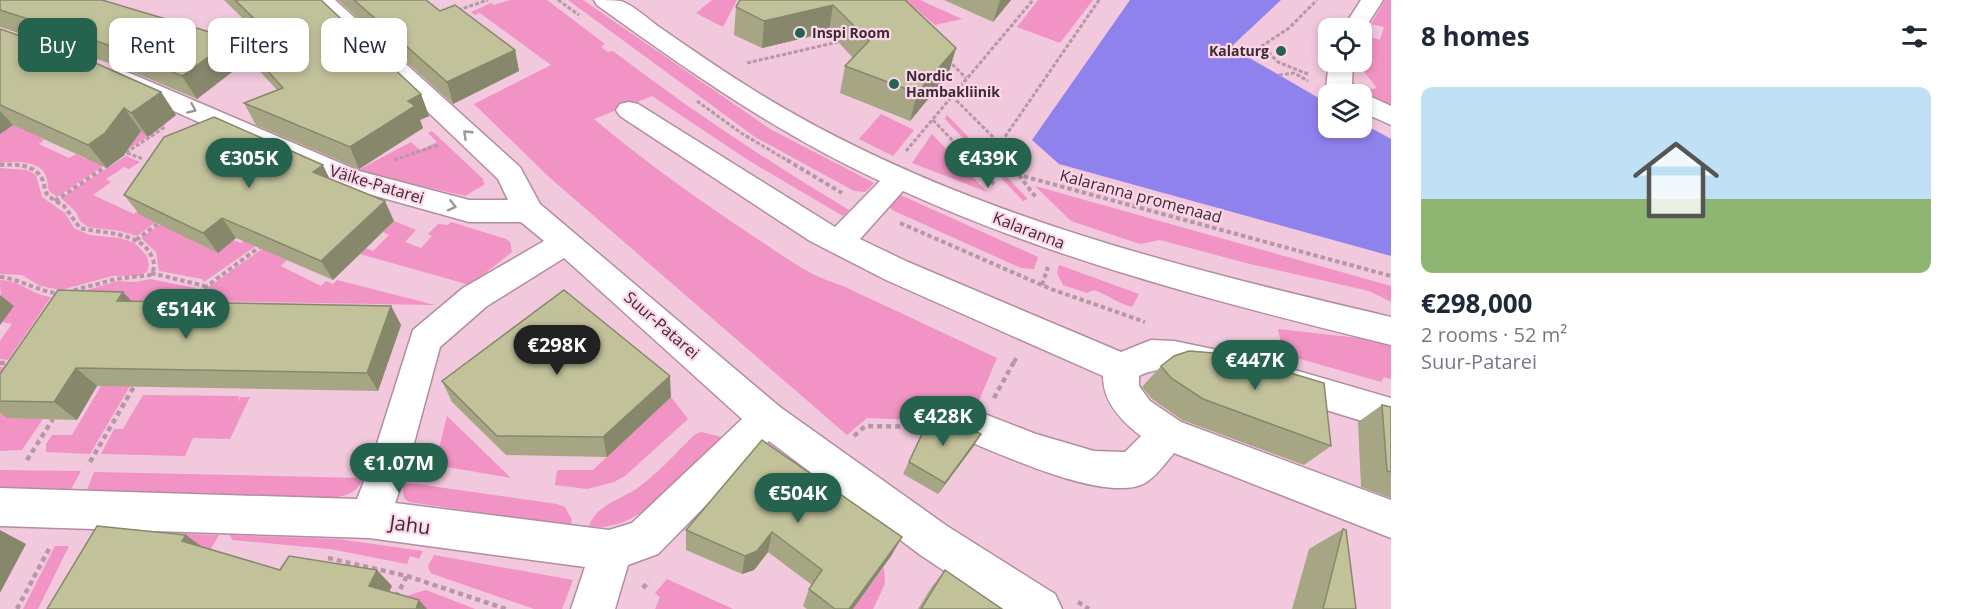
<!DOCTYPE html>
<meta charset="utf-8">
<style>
body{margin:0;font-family:"Open Sans",sans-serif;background:#f2f2f3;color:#1f2937;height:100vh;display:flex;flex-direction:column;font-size:22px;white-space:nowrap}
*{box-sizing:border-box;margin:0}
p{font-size:20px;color:#747a83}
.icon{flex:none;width:33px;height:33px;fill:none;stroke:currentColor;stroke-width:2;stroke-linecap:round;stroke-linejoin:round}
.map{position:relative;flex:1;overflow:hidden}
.details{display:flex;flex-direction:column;background:#fff;width:570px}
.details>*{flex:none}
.hud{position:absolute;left:18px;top:18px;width:570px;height:54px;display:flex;gap:12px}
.buttons{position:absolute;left:1318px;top:18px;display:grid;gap:12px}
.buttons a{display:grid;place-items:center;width:54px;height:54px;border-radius:12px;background:#fff;box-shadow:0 3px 9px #0003;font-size:30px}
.price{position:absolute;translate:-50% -51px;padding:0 14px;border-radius:21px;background:#26634e;color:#fff;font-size:20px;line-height:39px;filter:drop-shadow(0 2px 3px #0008)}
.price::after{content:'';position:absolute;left:50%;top:36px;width:18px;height:14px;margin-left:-9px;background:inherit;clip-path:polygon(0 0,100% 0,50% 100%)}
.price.on{background:#222;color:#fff}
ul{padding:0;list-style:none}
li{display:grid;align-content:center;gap:12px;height:318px;padding:0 30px}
li span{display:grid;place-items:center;height:186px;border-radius:12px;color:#555}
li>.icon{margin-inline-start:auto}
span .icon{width:108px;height:108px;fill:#fffc;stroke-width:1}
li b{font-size:26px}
h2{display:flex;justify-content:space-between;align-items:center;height:72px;padding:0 30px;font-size:26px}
.chip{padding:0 21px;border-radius:12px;background:#fff;box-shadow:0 3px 9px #0003;font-size:21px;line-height:54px}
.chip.on{background:#26634e;color:#fff}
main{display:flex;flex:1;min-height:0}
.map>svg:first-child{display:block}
</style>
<main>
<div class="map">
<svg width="1391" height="609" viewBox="0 0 1391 609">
<rect width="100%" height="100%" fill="#f1c8dc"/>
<g fill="#f193c4">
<path d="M510,0H547L605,44L601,47L608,52L613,51C689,109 767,161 849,210L843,216L748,160L652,96L594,119C645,162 700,201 756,238C785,257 809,276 843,286L997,358L977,405L941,407L935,421L867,418L847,435L549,177L474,104L551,65L480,13L475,15L471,12L491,3L494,5Z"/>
<path d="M568,0H583L770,129L874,183L865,192L854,191L755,137Z"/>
<path d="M712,0H737L723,27L696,13Z"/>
<path d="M905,0H920L962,19L935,25Z"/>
<path d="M1038,0H1093L1060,43L1017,27Z"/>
<path d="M1385,0H1391V107L1361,91L1377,88L1356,62H1362V34L1380,40L1384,27L1371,24Z"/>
<path d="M81,80L36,135L44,140L39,144L69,158L76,154L86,159L127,131L153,118L166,124L57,197L49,191C47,186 48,181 46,176C40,160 14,161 0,163V133Z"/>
<path d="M881,114L914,130L893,156L859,139Z"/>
<path d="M947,115L1028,199L1023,201L945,119Z"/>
<path d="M432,131L483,179L484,185L465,196L356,171L411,142L420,150L437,142L428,133Z"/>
<path d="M932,134L987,192L912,163Z"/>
<path d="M126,156L140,162L129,169L124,167L106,179L111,182L93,195L134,214L152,201L205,185L137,236L120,231L88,227L80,221L76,212L61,198Z"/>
<path d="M0,168L27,170L36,175L42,197L65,213L74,228L89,235L120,238L135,243L147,256L149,265L147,272L138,276H112L61,290L40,286L22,275L0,274Z"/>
<path d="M1035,186L1391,286V302L1369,291L1246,263L1160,240L1140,244L1071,221Z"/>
<path d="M204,192L218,253L233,240L241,243L264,225L270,236L204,282L202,279L159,271L156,252L141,238Z"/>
<path d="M896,193L1038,257L1034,269L1021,268L892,210L889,206Z"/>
<path d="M394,221L416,230L405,242L421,248L432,236L428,234L438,224L448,225L451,222L506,239L510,242L512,252L470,285L360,254L365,248L373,251L389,235L383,232Z"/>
<path d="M262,249L287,260L281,266L321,286L326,281L333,284L337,280L435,305L189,301Z"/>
<path d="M1059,265L1139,294L1132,307C1117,303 1108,295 1094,290L1087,293L1063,285L1057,273Z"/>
<path d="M150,279L196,288L179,301L142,363L73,294L118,281L135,282Z"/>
<path d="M0,280C20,280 32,295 51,297L8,360L0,359V341L12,324L2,322Z"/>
<path d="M1278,329L1358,338L1391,346V379L1384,377L1381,382L1283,354Z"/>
<path d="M0,367H40L7,417L43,419L22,450L0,451Z"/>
<path d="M111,369H140L90,454L46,452V444L52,435H72Z"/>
<path d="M143,395L239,396L238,402L241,397H250L230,439L193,438L185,456L101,454L114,429H123Z"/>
<path d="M671,397L688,419L625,476L614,482L587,489L555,485L557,470H593Z"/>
<path d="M447,416L511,478L435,465Z"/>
<path d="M701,432L722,437C690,469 638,536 589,526C597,504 621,500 639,487C659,472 676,453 694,435Z"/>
<path d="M0,470L81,471L71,489L0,488Z"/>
<path d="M94,472L364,478C356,494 347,495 330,499L87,490Z"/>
<path d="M402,482L557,504L565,507L572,520L570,526L409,502L404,498Z"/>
<path d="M131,532L219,535L209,552Z"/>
<path d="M230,535L338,539L423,551L419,559L410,556L407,564L330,549L232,540Z"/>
<path d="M55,546H69L38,609H23Z"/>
<path d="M434,555L573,580L562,609H534L433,574L430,572L428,566Z"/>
<path d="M884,567L885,584L873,609H853Z"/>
<path d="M667,579L733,609H655L660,597L655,593Z"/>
<path d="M426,590L475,609H396L406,596Z"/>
</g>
<path fill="#9082ec" d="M1130,0H1281L1233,45L1234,49L1329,104V128H1362V123L1391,139V256L1059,164L1032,140Z"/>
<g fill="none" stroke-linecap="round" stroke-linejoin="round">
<defs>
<g id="minor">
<path d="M311,0H335L520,167L540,204L780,407L947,526L1055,594L1062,609H1001L919,554L769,441L658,554L628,565L615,609H571L585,567L369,538L0,526V488L357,499L369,469L413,330L463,288L544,241L521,222H469L340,186L114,84L110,79L114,74L123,71L132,74L359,171L469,200H508L498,179ZM564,258L742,419L632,523L609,530L395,503L407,469L440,347L487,306Z"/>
<path d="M594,0C601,0 614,0 621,1C635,6 649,20 662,29C694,51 727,74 760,94C953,212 1174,266 1391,317V345C1226,304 1059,262 903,191L860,239L908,262L1121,352L1151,340L1174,341L1232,353L1237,363L1232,373C1200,385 1176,358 1139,376V386L1150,401L1181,422L1391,500V538L1174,453C1166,462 1156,477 1145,483C1105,505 992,450 951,434L946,422L951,410L964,406L1036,434L1094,451L1125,452L1141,436C1121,421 1103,402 1103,376L886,280L810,241L620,116L616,110L620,104L629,102L638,104L835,227L880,181C778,134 687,70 597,5Z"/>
<path d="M1361,0H1383L1362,33V28H1343Z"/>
<path d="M1329,61L1353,62L1352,84L1360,88L1363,93L1391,106V125L1362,112V94H1330L1326,88Z"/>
<path d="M1281,366L1391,398V430L1268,392L1263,381L1268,370Z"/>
</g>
</defs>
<use href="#minor" stroke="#b38d9f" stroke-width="3"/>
<g stroke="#b796a7" stroke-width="3" stroke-dasharray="4 2" stroke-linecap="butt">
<path d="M558,0L579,15"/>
<path d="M458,10L488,0"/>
<path d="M948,60L966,78"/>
<path d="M747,63L842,41"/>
<path d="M1308,74L1278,62L1262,46L1289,28L1317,0"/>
<path d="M1279,75L1294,73L1308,81"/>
<path d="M952,96L1000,144"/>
<path d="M697,101L741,133L790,162"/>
<path d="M933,120L973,162"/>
<path d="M906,151L1033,0"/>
<path d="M127,153L143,159"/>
<path d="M121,156L165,127"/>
<path d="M394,160L438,145"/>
<path d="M1011,162L1000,144L1099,0"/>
</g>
<g stroke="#b796a7" stroke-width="4" stroke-dasharray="4.5 3" stroke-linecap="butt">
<path d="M787,160L842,193"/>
<path d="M971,160L994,184"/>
<path d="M1010,160L1019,175L1391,276"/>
<path d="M0,165C14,164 33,164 41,177C45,183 44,190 48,196L64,206L80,228C103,234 141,231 152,257C155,264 155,269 150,275L116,279L71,291"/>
<path d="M1019,175L1037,199"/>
<path d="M55,201L108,165"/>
<path d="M900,223L1051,289L1145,322"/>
<path d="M136,240L160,222"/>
<path d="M151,273L205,286"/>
<path d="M0,277C22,279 39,293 61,293"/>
<path d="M1042,285L1048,267"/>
<path d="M180,306L261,246"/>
<path d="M1014,362L1017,357"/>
</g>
<g stroke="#b796a7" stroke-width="4.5" stroke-dasharray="5 4" stroke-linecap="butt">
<path d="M0,363H11"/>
<path d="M994,398L1015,360"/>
<path d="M854,436L865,426L929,427"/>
<path d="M27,460L53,419"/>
<path d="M90,462L136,383"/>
<path d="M328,558L407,576L506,609"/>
<path d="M643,588L649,581"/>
<path d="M396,597L407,576"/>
<path d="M1078,602L1089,609"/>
<path d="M17,609L50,547"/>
</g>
<use href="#minor" fill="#fff" fill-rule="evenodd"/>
</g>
<g fill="#a6a684">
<path d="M0,0L245,62L197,99L121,67L0,27Z"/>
<path d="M224,0H321L421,94L429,116L420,120L423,128L359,169L256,125L244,103L277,90L254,65L243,44L279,54Z"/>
<path d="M338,0H426L440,11L515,50L519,71L453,104Z"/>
<path d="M905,0L956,48L948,75L910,121L840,93L845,66L853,58L829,32L762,48L734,35L736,7Z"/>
<path d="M944,0H1011L993,22Z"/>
<path d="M0,29L161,92L176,115L148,137L141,131L123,156L107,168L13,125L0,134Z"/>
<path d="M330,179L394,221L333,280L236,238L218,253L140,215L124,195Z"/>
<path d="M132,301L391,306L401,325L378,391L97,386L77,420L7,418L0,413V374Z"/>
<path d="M1161,366L1331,446L1304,465L1182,420L1152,399L1142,387Z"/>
<path d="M442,381L671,397L607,457L506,455L452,402Z"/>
<path d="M1382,405L1391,407V498L1361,487L1358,422Z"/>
<path d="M930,417L957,423L981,434L973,447L938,494L903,474Z"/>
<path d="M762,440L902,537L891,556L853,609H807L803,606L809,589L812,585L768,552L754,570L742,574L686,550V530Z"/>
<path d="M1343,529L1356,609H1292L1309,549Z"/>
<path d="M945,570L1002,609H918L931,588Z"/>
</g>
<g fill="#87876c">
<path d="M1000,0H1011L993,22Z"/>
<path d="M833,5L829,32L762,48L764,21Z"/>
<path d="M233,39L245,62L197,99L182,76Z"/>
<path d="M956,48L948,75L910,121L917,93Z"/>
<path d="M515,50L519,71L453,104L447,82Z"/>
<path d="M161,92L176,115L148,137L131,113Z"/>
<path d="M421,94L429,116L420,120L423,128L359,169L350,147L408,101Z"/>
<path d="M124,108L141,131L123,156L107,168L88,145Z"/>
<path d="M0,111L13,125L0,134Z"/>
<path d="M323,165L333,186L313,172Z"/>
<path d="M385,201L394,221L333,280L321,261Z"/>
<path d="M222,218L236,238L218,253L203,233Z"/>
<path d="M123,292L141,311L117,301Z"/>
<path d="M0,295L14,306L0,325Z"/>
<path d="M391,306L401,325L378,391L367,373Z"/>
<path d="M76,368L97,386L77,420L54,402Z"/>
<path d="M670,376L671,397L607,457L603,437Z"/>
<path d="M981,434L973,447L938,494L945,483Z"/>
<path d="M0,530L26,544L0,593Z"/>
<path d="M772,532L768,552L754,570L742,574L745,556Z"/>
<path d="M186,535L209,552L182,541Z"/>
<path d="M902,537L891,556L853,609H849Z"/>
<path d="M377,570L392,586L385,601L369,586Z"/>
<path d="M419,600L427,609H416Z"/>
</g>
<g fill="#c1c19a" stroke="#87876c" stroke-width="1.5">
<path d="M0,0H102L233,39L182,76L105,44L0,10Z"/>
<path d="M235,0H321L421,94L408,101L415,106L350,147L244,103L283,88L243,44L295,59Z"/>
<path d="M354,0H426L440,11L455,5L515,50L447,82Z"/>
<path d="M740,0H905L956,48L917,93L845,66L869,41L833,5L764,21L736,7Z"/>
<path d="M0,29L84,58L161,92L131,113L124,108L105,133L88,145L0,105Z"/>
<path d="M214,117L323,165L313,172L385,201L321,261L222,218L203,233L124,195L164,137Z"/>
<path d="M58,290L123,292L117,301L391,306L367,373L76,368L54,402L0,401V374Z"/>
<path d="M564,290L670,376L603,437L497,436L442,381Z"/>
<path d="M1189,351L1227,354L1324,383L1331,446L1203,399L1171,378L1161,366L1174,356Z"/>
<path d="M1382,405L1391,407V472L1387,471Z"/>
<path d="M930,417H949L957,423L981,434L945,483L909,462Z"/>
<path d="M762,440L902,537L849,609H835L809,589L822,570L772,532L757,551L745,556L686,530Z"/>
<path d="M97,526L186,535L182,541L280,570L289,556L377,570L369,586L419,600L416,609H417H47Z"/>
<path d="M1343,529L1346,530L1356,609H1323Z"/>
<path d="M945,570L1002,609H921Z"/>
</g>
<defs><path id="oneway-chevron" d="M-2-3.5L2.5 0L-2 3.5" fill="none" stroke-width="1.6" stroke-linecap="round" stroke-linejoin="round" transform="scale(1.5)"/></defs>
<g stroke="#9d9599">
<use href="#oneway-chevron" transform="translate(192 109) rotate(24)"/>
<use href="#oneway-chevron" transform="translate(467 134) rotate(-137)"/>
<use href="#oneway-chevron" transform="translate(452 206) rotate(14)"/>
</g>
<g fill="#26634e" stroke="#fed5e9" stroke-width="2">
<circle cx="800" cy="33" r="6"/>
<circle cx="1281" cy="51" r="6"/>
<circle cx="894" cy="84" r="6"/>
</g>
<g text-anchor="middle" stroke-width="4.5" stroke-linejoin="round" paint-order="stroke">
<g font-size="14" font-weight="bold" fill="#3b2b33" stroke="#fed5e9" text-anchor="start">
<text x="812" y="38">Inspi Room</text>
<text x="1269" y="56" text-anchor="end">Kalaturg</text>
<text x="906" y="81">Nordic<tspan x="906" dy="16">Hambakliinik</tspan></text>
</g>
<g font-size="16" fill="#3b2b33" stroke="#fed5e9">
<text transform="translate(377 184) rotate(17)" y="6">Väike-Patarei</text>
<text transform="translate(1141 196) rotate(15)" y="6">Kalaranna promenaad</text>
<text transform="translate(1029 230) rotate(21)" y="6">Kalaranna</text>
<text transform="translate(662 325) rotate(41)" y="6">Suur-Patarei</text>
</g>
<g font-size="20" fill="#3b2b33" stroke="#fed5e9">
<text transform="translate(410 525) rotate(8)" y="7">Jahu</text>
</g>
</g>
</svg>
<div class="buttons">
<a><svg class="icon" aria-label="locate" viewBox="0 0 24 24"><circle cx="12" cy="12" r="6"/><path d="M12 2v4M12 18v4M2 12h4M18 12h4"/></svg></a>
<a><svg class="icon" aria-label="layers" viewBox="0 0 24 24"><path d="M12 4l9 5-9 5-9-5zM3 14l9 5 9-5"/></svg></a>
</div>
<b class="price" style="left:249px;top:189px">€305K</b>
<b class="price" style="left:988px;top:189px">€439K</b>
<b class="price" style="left:186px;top:340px">€514K</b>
<b class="price on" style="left:557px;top:376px">€298K</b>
<b class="price" style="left:1255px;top:391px">€447K</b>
<b class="price" style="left:943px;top:447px">€428K</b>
<b class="price" style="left:399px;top:494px">€1.07M</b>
<b class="price" style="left:798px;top:524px">€504K</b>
<div class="hud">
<a class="chip on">Buy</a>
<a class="chip">Rent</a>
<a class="chip">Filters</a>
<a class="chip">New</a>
</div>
</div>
<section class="details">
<h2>8 homes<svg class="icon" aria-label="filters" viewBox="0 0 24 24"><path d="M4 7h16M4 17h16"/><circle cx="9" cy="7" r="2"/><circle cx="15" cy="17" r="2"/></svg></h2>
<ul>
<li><span style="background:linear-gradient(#bfe0f5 60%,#8fb573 0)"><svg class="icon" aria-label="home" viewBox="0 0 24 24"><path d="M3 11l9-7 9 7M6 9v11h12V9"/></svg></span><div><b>€298,000</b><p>2 rooms · 52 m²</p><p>Suur-Patarei</p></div></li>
</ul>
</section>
</main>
